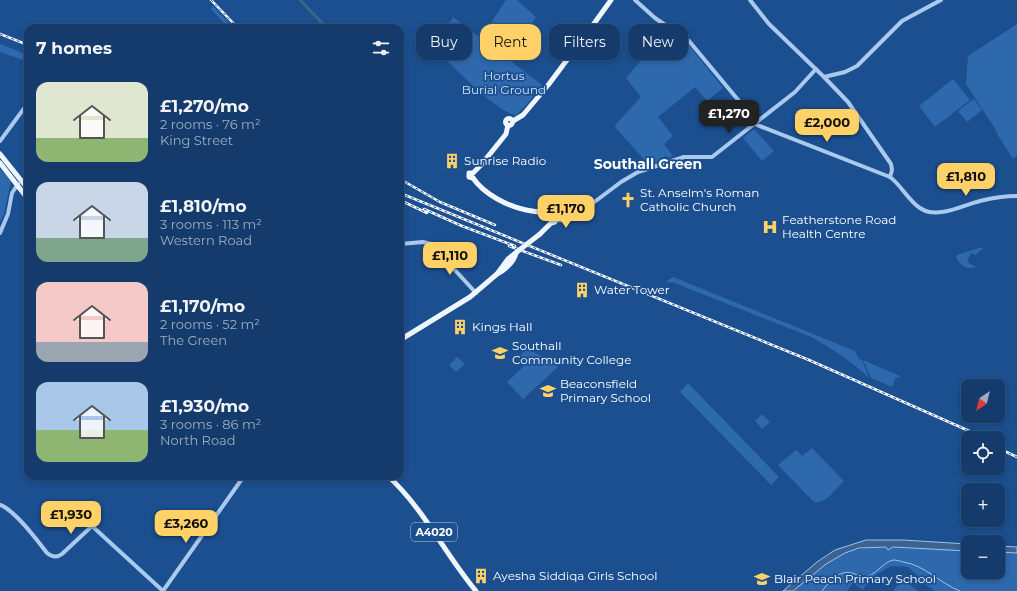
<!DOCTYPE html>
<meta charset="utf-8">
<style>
body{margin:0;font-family:Montserrat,sans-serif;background:#1d4271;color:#f1f3f6;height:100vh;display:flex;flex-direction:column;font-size:15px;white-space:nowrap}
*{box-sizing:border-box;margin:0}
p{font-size:13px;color:#9dadc1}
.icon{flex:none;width:22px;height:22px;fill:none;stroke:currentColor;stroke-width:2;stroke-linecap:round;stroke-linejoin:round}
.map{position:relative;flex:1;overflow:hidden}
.sheet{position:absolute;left:24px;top:24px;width:380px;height:456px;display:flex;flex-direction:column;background:#143b6b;border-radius:12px;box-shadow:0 2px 6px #0003,0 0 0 1px #33557e}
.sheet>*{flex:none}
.guide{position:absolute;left:416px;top:24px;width:380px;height:36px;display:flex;gap:8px}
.needle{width:26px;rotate:215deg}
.controls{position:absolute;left:961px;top:379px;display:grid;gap:8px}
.controls a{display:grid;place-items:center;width:44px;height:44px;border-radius:8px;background:#143b6b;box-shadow:0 2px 6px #0003,0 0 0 1px #33557e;font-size:20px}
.price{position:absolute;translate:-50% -34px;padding:0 9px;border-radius:8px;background:#ffd166;color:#111;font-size:13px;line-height:26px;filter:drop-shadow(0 1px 2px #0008)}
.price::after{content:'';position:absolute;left:50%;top:24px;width:12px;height:9px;margin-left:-6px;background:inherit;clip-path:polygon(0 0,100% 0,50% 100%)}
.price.on{background:#222;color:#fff}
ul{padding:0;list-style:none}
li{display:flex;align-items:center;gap:12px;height:100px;padding:0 12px}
li span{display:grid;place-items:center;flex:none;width:112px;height:80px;border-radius:12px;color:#555}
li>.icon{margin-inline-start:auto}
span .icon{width:48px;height:48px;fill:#fffc;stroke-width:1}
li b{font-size:17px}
h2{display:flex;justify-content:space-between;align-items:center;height:48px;padding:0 12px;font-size:17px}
.chip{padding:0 14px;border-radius:12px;background:#143b6b;box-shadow:0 2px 6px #0003,0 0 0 1px #33557e;font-size:14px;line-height:36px}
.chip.on{background:#ffd166;color:#111}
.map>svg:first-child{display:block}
</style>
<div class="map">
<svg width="1017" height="591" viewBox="0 0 1017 591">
<rect width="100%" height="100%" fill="#1b4f8f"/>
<g fill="#2e69ad">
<path d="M506,0H517L536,17L510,57L483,35Z"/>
<path d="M213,6L234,28H229L211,9Z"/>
<path d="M453,17L542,85C534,96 526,106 516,115C498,114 449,62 434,48Z"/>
<path d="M1017,24V156L1013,159L999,137L994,127L966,84L968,56Z"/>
<path d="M664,28L687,43L723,88L707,101L695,87L658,117L673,136L664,144L673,156L668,158L667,156L660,158L661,161L649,165L615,127L616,124L641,97L626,78L655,44L653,42Z"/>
<path d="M0,44L28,55V62L0,52Z"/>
<path d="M953,79L970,100L935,127L919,106Z"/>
<path d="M974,99L982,110L967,122L958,111Z"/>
<path d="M754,129L774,151L762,161L743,138Z"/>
<path d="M0,169L11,181L4,214L0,222Z"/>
<path d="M982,247L983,249L978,252L976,255L971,253L967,262L976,267C965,270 961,266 956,257L957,255Z"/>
<path d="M673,277L855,351L859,359L862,360L869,378C851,361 833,349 811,337L672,282L668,283L667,281Z"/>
<path d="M527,349L548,359L558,367L523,399L507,382L525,365L518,357Z"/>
<path d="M457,357L465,364L456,372L449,365Z"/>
<path d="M863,360L900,376L899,378L896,377L892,387L871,378Z"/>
<path d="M688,383L779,477L771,485L680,392Z"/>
<path d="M762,414L770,422L762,429L755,421Z"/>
<path d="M812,448L844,481C836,488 824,507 813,501L778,465L795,451L797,450L802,456Z"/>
<path d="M873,547L968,550V572H998V551L1017,553V591H935L926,585L916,574L908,567L891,566L869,579L863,590L853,583L847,591H791L823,565L849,551Z"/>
<path d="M902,579L918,591H893Z"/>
</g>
<g fill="#3c6290" stroke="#9cc4f0">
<path d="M866,540H903L968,544V551L893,547L888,550L886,547L859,548L845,553L826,564L793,591H783L817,562L835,550Z"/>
<path d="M998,546L1017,547V553L998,552Z"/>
</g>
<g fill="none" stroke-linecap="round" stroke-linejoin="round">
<path stroke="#9cc4f0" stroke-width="1" d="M822,591C833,577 844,565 862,578C876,576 883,562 893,560C896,560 900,561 903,562C925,565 939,583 960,591"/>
<path stroke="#3c6290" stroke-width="3" d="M300,0L327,28"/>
<g stroke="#a9c9ee" stroke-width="4">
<path d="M635,0L655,18L689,41L739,101L757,125L890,177C901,185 908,200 920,208C937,220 963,205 980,201C992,198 1005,196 1017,196"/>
<path d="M750,0L769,24L824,77L848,102L891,164L892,170L890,177"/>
<path d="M824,77L845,72L857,66L902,21L941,0"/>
<path d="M0,141L28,103"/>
<path d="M556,220L566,221L573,218L621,182L638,172L684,157H712L795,92L816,69"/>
<path d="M0,233L8,214L12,193L18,184"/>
<path d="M400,244L423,242L431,244L476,293"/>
<path d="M0,505C15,510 37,540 47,553C52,557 57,558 62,554L92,526L163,591"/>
<path d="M163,591L244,476"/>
</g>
<g stroke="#f0f6ff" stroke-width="5">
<path d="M593,28V25L611,0"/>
<circle cx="509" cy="122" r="3.5"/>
<path d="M513,121L523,115L549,84L584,37L587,31L593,25"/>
<path d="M0,154L28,189"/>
<path d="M0,163L28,199"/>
<path d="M473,178C484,194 507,206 526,210C536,212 549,212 556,219L555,222L551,223"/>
<path d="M473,178L469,177V173H473L481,165L506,134L508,125"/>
<path d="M540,234L551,223"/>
<path d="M497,274C505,270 514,262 516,253"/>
<path d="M400,340L470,297L497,274L508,259L518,251"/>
<path d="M388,476C424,509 445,554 476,591"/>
</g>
<defs>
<g id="rail">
<path d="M211,0L238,28"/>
<path d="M0,34L28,45"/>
<path d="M400,179L440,202L495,225"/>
<path d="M400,193L809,360L985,438"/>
<path d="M400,200L427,213"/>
<path d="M424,209L462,226L515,246"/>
<path d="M509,246L561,265"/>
<path d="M998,448L1017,457"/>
</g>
</defs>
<use href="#rail" stroke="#fff" stroke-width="2.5"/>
<use href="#rail" stroke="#1b4f8f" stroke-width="1" stroke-dasharray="3" stroke-linecap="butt"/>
<path stroke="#f0f6ff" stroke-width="5" d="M518,251L540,234"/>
</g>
<defs>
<symbol id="building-bare" viewBox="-9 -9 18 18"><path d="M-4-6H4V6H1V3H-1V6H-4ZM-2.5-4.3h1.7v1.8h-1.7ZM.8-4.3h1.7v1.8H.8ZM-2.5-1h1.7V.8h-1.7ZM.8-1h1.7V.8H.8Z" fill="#ffd166" stroke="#1b4f8f" stroke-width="2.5" paint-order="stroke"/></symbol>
<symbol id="church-bare" viewBox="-9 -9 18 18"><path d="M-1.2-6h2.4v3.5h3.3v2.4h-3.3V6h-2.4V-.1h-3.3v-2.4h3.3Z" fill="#ffd166" stroke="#1b4f8f" stroke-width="2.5" paint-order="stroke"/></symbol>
<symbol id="hospital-bare" viewBox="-9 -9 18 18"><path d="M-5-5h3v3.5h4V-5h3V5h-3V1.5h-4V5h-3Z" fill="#ffd166" stroke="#1b4f8f" stroke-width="2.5" paint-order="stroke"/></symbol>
<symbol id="university-bare" viewBox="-9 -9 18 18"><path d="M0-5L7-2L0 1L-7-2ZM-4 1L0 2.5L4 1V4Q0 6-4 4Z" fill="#ffd166" stroke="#1b4f8f" stroke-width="2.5" paint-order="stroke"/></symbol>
<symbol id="school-bare" viewBox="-9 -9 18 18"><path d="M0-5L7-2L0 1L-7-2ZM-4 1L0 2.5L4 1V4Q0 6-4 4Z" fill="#ffd166" stroke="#1b4f8f" stroke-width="2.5" paint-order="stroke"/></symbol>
</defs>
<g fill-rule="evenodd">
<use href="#building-bare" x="441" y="150" width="22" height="22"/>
<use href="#church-bare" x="617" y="189" width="22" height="22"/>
<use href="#hospital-bare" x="759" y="216" width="22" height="22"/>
<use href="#building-bare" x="571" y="279" width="22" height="22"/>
<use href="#building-bare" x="449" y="316" width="22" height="22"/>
<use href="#university-bare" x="489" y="342" width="22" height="22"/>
<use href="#school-bare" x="537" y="380" width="22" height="22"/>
<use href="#building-bare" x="470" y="565" width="22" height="22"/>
<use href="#school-bare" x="751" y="568" width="22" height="22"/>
</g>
<g text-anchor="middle" stroke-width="3.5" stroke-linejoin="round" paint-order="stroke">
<rect fill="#1b4f8f" stroke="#bbcadd" stroke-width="1" x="411" y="523" width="46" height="18" rx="3"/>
<g font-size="11" font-weight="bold" fill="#fff">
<text x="434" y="536">A4020</text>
</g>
<g font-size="12" fill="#cfe3fa" stroke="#1b4f8f">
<text x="504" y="80">Hortus<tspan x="504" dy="14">Burial Ground</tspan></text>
</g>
<g font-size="12" fill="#fff" stroke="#1b4f8f" text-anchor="start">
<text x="464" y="165">Sunrise Radio</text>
<text x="640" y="197">St. Anselm's Roman<tspan x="640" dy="14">Catholic Church</tspan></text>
<text x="782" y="224">Featherstone Road<tspan x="782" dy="14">Health Centre</tspan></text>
<text x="594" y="294">Water Tower</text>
<text x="472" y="331">Kings Hall</text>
<text x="512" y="350">Southall<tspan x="512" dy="14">Community College</tspan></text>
<text x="560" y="388">Beaconsfield<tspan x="560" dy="14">Primary School</tspan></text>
<text x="493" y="580">Ayesha Siddiqa Girls School</text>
<text x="774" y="583">Blair Peach Primary School</text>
</g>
<g font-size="14" font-weight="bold" fill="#fff" stroke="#1b4f8f">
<text x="648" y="169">Southall Green</text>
</g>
</g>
</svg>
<div class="controls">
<a><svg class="needle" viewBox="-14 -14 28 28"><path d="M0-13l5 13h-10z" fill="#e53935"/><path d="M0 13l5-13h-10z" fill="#9dadc1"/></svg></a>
<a><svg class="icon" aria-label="locate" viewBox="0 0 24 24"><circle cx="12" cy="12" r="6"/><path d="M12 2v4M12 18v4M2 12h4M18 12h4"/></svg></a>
<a>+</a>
<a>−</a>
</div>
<b class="price on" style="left:729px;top:134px">£1,270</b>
<b class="price" style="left:827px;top:143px">£2,000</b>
<b class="price" style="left:966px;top:197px">£1,810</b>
<b class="price" style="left:566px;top:229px">£1,170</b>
<b class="price" style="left:450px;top:276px">£1,110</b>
<b class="price" style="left:71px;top:535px">£1,930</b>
<b class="price" style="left:186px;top:544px">£3,260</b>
<div class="guide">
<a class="chip">Buy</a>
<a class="chip on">Rent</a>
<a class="chip">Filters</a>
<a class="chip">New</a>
</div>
<section class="sheet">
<h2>7 homes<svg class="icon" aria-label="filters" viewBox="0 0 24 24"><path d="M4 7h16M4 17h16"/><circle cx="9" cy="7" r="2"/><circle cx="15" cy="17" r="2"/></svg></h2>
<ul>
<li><span style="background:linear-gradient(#dfe7d0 70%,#8fb573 0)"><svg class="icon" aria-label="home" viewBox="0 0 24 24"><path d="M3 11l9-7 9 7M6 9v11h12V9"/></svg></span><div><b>£1,270/mo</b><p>2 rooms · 76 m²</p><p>King Street</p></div></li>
<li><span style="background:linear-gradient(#c9d6e8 70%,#7fa58c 0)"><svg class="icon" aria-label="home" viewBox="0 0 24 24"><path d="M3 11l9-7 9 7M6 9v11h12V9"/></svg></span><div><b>£1,810/mo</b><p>3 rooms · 113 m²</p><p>Western Road</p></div></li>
<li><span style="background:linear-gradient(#f6c9c9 75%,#9aa5b1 0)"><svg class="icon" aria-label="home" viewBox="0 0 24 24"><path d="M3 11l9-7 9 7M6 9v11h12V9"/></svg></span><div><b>£1,170/mo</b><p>2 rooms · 52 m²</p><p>The Green</p></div></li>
<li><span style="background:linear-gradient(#a9c7e8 60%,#8fb573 0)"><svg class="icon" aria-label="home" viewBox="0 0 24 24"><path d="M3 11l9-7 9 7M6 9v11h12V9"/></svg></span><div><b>£1,930/mo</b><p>3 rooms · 86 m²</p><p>North Road</p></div></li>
</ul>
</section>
</div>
